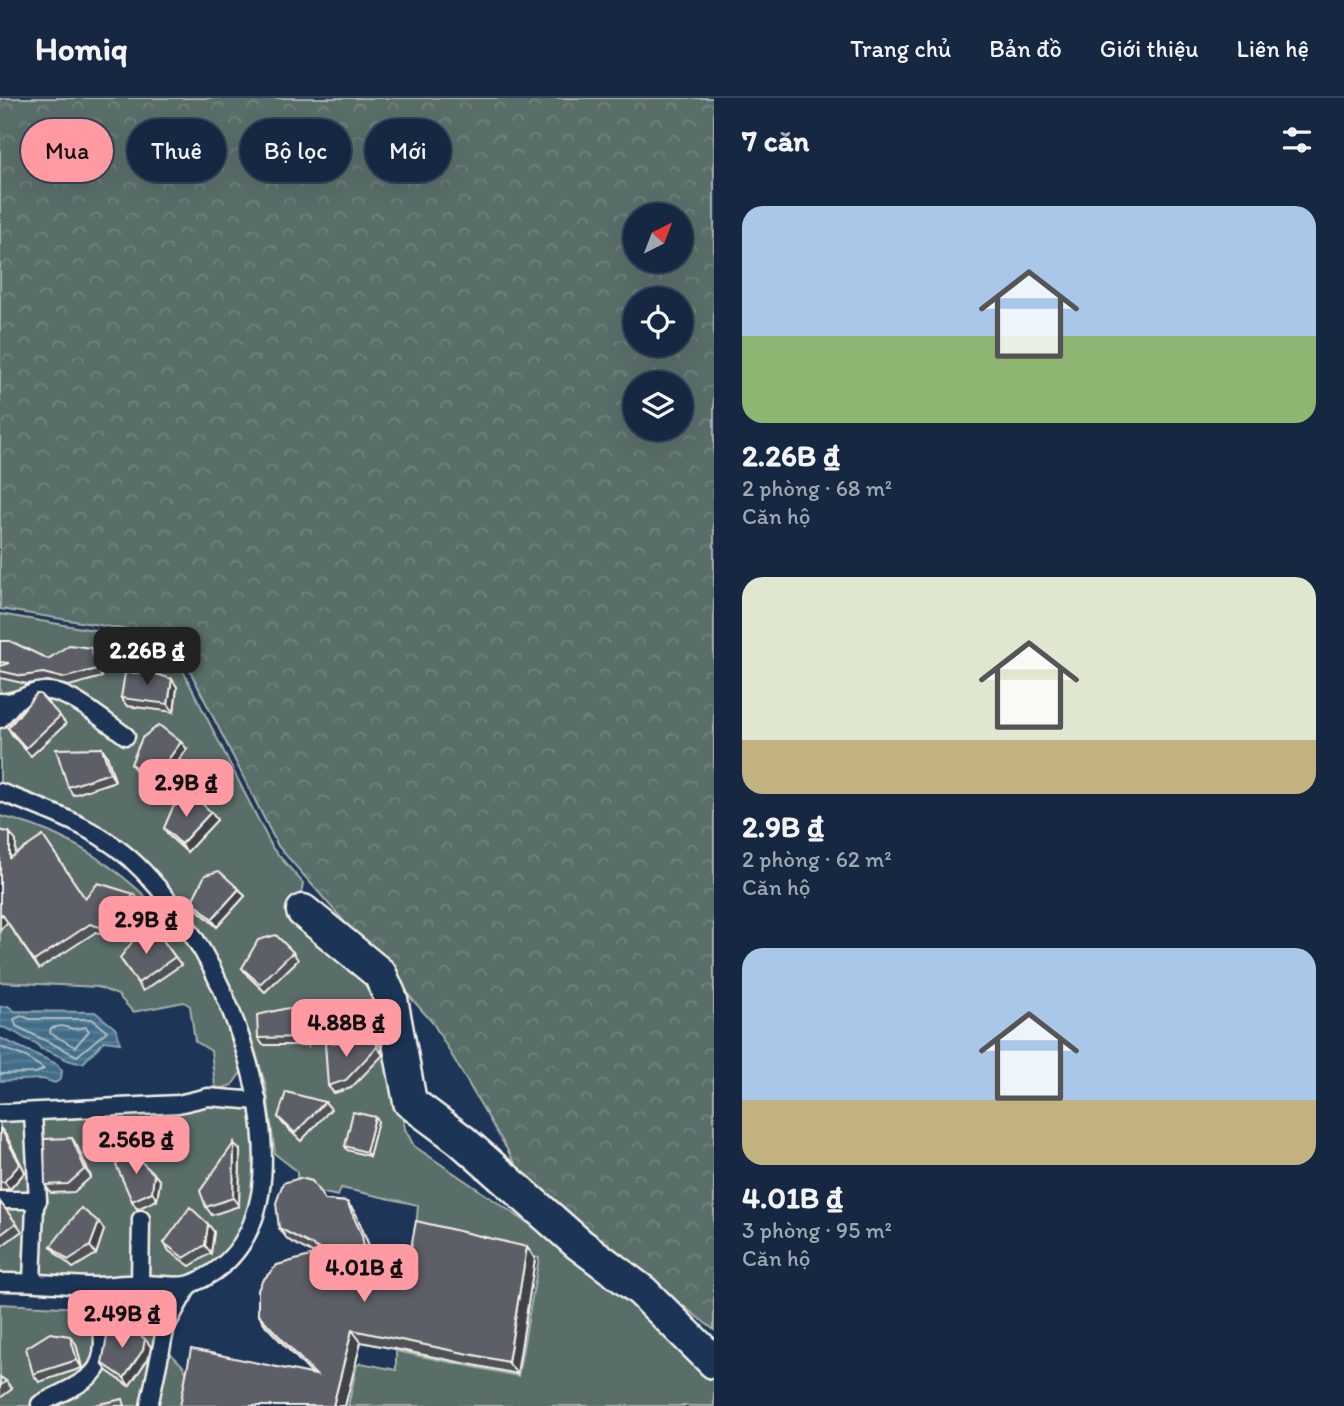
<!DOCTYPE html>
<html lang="vi">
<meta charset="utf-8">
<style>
body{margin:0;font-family:Itim,sans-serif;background:#1f3048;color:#f1f3f6;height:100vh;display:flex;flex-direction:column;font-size:26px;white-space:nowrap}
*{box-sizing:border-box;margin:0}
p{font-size:23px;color:#9ea6b1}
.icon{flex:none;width:38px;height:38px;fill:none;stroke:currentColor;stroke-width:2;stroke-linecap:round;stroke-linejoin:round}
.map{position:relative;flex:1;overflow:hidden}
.side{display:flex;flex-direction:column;background:#162841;width:630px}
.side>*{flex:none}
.hud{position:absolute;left:21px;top:21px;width:588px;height:63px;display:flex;gap:14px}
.needle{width:46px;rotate:42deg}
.controls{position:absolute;left:623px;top:105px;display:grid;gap:14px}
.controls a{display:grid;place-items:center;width:70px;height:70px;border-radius:50%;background:#162841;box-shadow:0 7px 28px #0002,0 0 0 2px #35445a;font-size:35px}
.price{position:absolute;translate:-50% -60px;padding:0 16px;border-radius:14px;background:#ff9aa2;color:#111;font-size:23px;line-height:46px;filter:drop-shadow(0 2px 4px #0008)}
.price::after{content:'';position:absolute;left:50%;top:42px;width:21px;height:16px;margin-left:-10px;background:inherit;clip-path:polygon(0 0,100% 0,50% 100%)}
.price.selected{background:#222;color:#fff}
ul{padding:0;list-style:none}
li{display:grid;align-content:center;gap:14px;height:371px;padding:0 28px}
li span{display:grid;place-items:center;height:217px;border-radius:21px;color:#555}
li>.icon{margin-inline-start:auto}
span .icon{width:126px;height:126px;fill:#fffc;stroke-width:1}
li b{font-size:30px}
h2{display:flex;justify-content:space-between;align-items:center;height:84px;padding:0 28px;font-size:30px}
.pill{padding:0 24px;border-radius:32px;background:#162841;box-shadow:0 7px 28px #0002,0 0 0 2px #35445a;font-size:24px;line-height:63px}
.pill.selected{background:#ff9aa2;color:#111}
header{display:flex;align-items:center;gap:42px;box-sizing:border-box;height:98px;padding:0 35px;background:#162841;border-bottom:2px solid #35445a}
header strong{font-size:33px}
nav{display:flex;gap:38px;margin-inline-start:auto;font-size:24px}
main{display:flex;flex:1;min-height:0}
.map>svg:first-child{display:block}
</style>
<header>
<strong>Homiq</strong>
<nav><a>Trang chủ</a><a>Bản đồ</a><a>Giới thiệu</a><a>Liên hệ</a></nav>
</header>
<main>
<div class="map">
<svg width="714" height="1308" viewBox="0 0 714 1308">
<defs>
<pattern id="forest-crowns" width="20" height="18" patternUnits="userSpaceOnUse" patternTransform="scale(1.75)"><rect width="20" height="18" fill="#5a6e69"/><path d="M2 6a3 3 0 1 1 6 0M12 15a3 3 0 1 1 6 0" fill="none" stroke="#72837e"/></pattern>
<pattern id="water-rules" width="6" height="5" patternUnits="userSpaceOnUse" patternTransform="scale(1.75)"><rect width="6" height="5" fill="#426d89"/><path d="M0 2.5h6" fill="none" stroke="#5e829a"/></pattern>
</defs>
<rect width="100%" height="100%" fill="#1d3557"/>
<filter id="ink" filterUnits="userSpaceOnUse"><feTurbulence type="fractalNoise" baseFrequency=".0143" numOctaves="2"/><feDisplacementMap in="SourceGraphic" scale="14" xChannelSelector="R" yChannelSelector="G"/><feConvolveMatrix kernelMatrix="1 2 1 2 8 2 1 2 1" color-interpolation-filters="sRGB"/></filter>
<g filter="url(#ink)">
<g fill="#5a6e69" stroke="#a7b0a8" stroke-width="2">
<path d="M0,516L169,545L273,751L303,785L297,820L373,880L393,949L405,1031L414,1048L547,1138L684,1241L714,1272V1308H348L357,1267L361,1265L396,1272V1253L518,1278L539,1160L416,1132L418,1107L341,1090L338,1098L297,1089V1073L275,1056L266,989L252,942L229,891L143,771L0,692Z"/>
<path d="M0,718C90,739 168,804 211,885C225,911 234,942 245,969L232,987L220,991L215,988L211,953L195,943L190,908L184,904L133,914L118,897L98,889L0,884Z"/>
<path d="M245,1006L254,1016L256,1063L253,1096L235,1145L224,1160L187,1184L0,1181V1022Z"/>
<path d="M149,1200L160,1203L169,1212L166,1251L183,1268L189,1280L182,1308H0V1206L105,1211Z"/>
</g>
<path fill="url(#forest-crowns)" stroke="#a7b0a8" stroke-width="2" fill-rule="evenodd" d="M0,0H714V1232L526,1084L433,925L278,748L173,539L0,511ZM635,117H681V163H635ZM635,201H681V247H635ZM635,285H681V331H635Z"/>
<g fill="url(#water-rules)" stroke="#89a2af" stroke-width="2">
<path d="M8,908L15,913L95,914L116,931L120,945L104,943L83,965C66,965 56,954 41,951L36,945C22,942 14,930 0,929V909Z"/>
<path d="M0,940L57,966L62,973L61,981L55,985L43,981L0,983Z"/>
</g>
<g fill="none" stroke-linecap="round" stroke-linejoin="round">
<g stroke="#adbcc2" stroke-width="2">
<path d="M22,918L30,921H92L107,933L77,958L16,928L14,921Z"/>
<path d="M61,928L74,931L86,929L89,933L75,949L50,935L51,930Z"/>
<path d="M0,949L26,959L44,971L36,975L0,976"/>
</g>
<defs>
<g id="service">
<path d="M0,604C20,606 31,591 48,593C71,594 107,625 126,638"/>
<path d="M0,621L14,605"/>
<path d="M0,694C52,714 103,731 143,773C166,797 186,825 203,854C251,937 315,1138 191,1186C178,1190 157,1186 143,1186C126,1185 108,1188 90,1188C60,1187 30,1183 0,1184"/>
<path d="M0,1015L178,1006L208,999L258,1003"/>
<path d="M0,1102H38"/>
<path d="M32,1183L35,1108L38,1102L33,1016"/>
<path d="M140,1186L141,1121"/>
<path d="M40,1306C55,1297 79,1289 92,1276C114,1254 97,1213 91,1188"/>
<path d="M149,1308L166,1228L189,1187"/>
</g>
<path id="minor" d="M303,813L380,876L391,901L410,1004L461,1042L579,1146L642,1193L714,1264"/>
</defs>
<use href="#service" stroke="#f4f1e8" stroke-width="21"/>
<use href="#minor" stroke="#f4f1e8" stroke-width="37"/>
<use href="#service" stroke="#1d3557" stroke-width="16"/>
<use href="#minor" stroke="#1d3557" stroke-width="32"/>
</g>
<g fill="#505159" stroke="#f4f1e8" stroke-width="2">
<path d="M0,543L48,561L97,558L102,579L69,588L48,583L27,586L0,580Z"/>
<path d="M177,589L174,614L127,608L121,600Z"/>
<path d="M60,618L66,626L31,658L13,638L8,630Z"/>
<path d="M102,650L107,658L115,683L73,697L68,689Z"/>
<path d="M187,651L159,690L137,674L131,666Z"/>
<path d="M211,714L217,722L187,754L169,738L164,730Z"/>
<path d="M0,732L16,743L15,756L85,800L134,796L140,804L135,809L126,843L96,834L39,871L7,824L0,832Z"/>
<path d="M239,791L245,798L217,829L197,811L192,803Z"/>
<path d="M157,834L181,867L143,893L120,860Z"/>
<path d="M293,854L298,862L265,894L248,878L242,870Z"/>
<path d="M308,926V947H263L258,940Z"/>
<path d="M376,942L381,950L383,957L351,990L334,995L328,988Z"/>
<path d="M325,1004L331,1011L301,1043L284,1027L278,1019Z"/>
<path d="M375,1019L378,1023L369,1058L347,1052L345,1048Z"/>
<path d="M0,1031H1L7,1039L25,1074L10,1091L0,1092Z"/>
<path d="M77,1048L91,1079L74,1094L51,1095L45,1087Z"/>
<path d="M240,1053L239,1108L212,1117L206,1109Z"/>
<path d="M154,1076L160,1083L157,1102L137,1111L132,1103Z"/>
<path d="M325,1102L347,1104L356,1116L370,1150L373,1164L407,1171L527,1149L535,1161L517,1276L361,1244L345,1308L312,1276L266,1228L258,1216L316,1157L288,1142L279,1130Z"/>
<path d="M0,1104L22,1133L0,1149Z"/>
<path d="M208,1126L214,1134L211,1155L190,1168L169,1153L164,1145Z"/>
<path d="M104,1132L96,1156L73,1170L56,1155L51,1148Z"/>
<path d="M76,1246L82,1270L39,1284L33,1276Z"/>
<path d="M151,1249L149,1259L129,1288L107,1273L102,1265Z"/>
<path d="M0,1279L6,1283L12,1291L0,1300Z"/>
</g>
<g fill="#414248" stroke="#f4f1e8" stroke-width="2">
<path d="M91,550L97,558L102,579L97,571Z"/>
<path d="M172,581L177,589L174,614L168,606Z"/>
<path d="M181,644L187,651L159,690L153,682Z"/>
<path d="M102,650L107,658L115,683L110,675Z"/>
<path d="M211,714L217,722L187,754L181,746Z"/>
<path d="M10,735L16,743L15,767L10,760Z"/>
<path d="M239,791L245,798L217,829L212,821Z"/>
<path d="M134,796L140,804L135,809L126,843L120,835L130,801Z"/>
<path d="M2,816L8,824L0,832V818Z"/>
<path d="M302,918L308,926V947L303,939Z"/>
<path d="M376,942L381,950L383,957L377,949Z"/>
<path d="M375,1019L378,1023L369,1058L366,1054Z"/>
<path d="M1,1031L7,1039L25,1074L10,1091L4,1084Z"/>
<path d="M72,1040L77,1048L91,1079L85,1071Z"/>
<path d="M234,1045L240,1053L239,1108L233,1100Z"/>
<path d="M154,1076L160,1083L157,1102L152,1094Z"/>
<path d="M347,1104L356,1116L370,1150L374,1175L366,1163Z"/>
<path d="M99,1124L104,1132L96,1156L90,1148Z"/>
<path d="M208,1126L214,1134L211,1155L205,1147Z"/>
<path d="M527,1149L535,1161L517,1276L508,1264Z"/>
<path d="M352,1232L361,1244L345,1308H333Z"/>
<path d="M70,1238L76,1246L82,1270L77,1262Z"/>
<path d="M145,1241L151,1249L149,1259L129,1288L124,1280Z"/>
</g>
<g fill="#5d5e67" stroke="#f4f1e8" stroke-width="2">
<path d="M0,543H10L48,561L69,547L91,550L97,571L63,580L43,575L22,578L0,573V568L9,565L0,564Z"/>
<path d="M149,574L172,581L168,606L121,600L125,575Z"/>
<path d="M36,596H40L60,618L26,650L8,630Z"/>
<path d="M159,627L181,644L153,682L131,666L142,640Z"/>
<path d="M102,650L110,675L68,689L56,651Z"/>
<path d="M194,698L211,714L181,746L164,730L173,709Z"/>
<path d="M0,732L10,735V760L43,738L85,800L98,785L134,796L130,801L120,835L90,826L34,863L2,816L0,818Z"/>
<path d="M219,773L239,791L212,821L192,803L205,777Z"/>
<path d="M157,834L175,859L138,885L120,860L135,840Z"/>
<path d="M276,837L293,854L260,886L242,870L258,842Z"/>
<path d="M288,910L302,918L303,939L258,940L257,917Z"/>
<path d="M376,942L377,949L346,982L328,988L325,945Z"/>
<path d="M286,994L325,1004L295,1035L278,1019Z"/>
<path d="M353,1014L375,1019L366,1054L345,1048Z"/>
<path d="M0,1031H1L20,1066L4,1084H0Z"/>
<path d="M72,1040L85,1071L68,1086L45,1087L44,1041Z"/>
<path d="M234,1045L233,1100L206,1109L200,1093Z"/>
<path d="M132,1055L154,1076L152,1094L132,1103L116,1067L123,1058Z"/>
<path d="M300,1080L312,1083L325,1102L347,1104L362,1137L366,1163L407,1171L416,1123L527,1149L508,1264L352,1232L333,1308H180L191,1251L316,1277L258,1216V1192L262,1183L277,1167L325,1154L279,1130L276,1105L283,1085Z"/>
<path d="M0,1104L16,1125L0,1137Z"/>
<path d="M190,1109L208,1126L205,1147L184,1160L164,1145Z"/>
<path d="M81,1110L99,1124L90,1148L68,1162L51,1148Z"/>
<path d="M125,1227L145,1241L143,1252L124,1280L102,1265L108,1233Z"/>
<path d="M50,1235L70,1238L77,1262L33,1276L26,1250Z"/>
<path d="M0,1279L6,1283L0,1288Z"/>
<path d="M123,1301L125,1308H90Z"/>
</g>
</g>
</svg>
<div class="controls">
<a><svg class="needle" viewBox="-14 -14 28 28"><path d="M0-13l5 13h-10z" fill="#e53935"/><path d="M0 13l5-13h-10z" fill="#9ea6b1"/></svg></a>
<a><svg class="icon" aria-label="locate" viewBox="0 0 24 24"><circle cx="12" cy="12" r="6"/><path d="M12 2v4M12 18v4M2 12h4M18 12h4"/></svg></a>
<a><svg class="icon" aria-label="layers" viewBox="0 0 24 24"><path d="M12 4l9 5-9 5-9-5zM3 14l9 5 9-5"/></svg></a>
</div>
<b class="price selected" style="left:147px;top:589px">2.26B ₫</b>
<b class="price" style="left:186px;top:721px">2.9B ₫</b>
<b class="price" style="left:146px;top:858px">2.9B ₫</b>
<b class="price" style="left:346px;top:961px">4.88B ₫</b>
<b class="price" style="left:136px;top:1078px">2.56B ₫</b>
<b class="price" style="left:364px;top:1206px">4.01B ₫</b>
<b class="price" style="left:122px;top:1252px">2.49B ₫</b>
<div class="hud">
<a class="pill selected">Mua</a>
<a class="pill">Thuê</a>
<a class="pill">Bộ lọc</a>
<a class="pill">Mới</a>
</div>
</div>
<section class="side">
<h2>7 căn<svg class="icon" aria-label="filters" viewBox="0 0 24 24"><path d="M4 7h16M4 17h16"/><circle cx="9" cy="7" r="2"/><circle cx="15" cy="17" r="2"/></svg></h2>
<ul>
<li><span style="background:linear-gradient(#a9c7e8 60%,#8fb573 0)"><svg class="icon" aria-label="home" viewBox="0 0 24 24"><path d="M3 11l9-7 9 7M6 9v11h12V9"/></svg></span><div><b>2.26B ₫</b><p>2 phòng · 68 m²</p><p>Căn hộ</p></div></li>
<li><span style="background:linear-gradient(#dfe7d0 75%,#c2b280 0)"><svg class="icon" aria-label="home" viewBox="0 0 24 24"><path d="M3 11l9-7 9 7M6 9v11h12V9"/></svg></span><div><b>2.9B ₫</b><p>2 phòng · 62 m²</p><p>Căn hộ</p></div></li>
<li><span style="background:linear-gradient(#a9c7e8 70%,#c2b280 0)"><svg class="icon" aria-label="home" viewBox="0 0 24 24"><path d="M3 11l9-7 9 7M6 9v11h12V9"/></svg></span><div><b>4.01B ₫</b><p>3 phòng · 95 m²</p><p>Căn hộ</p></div></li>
</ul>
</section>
</main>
